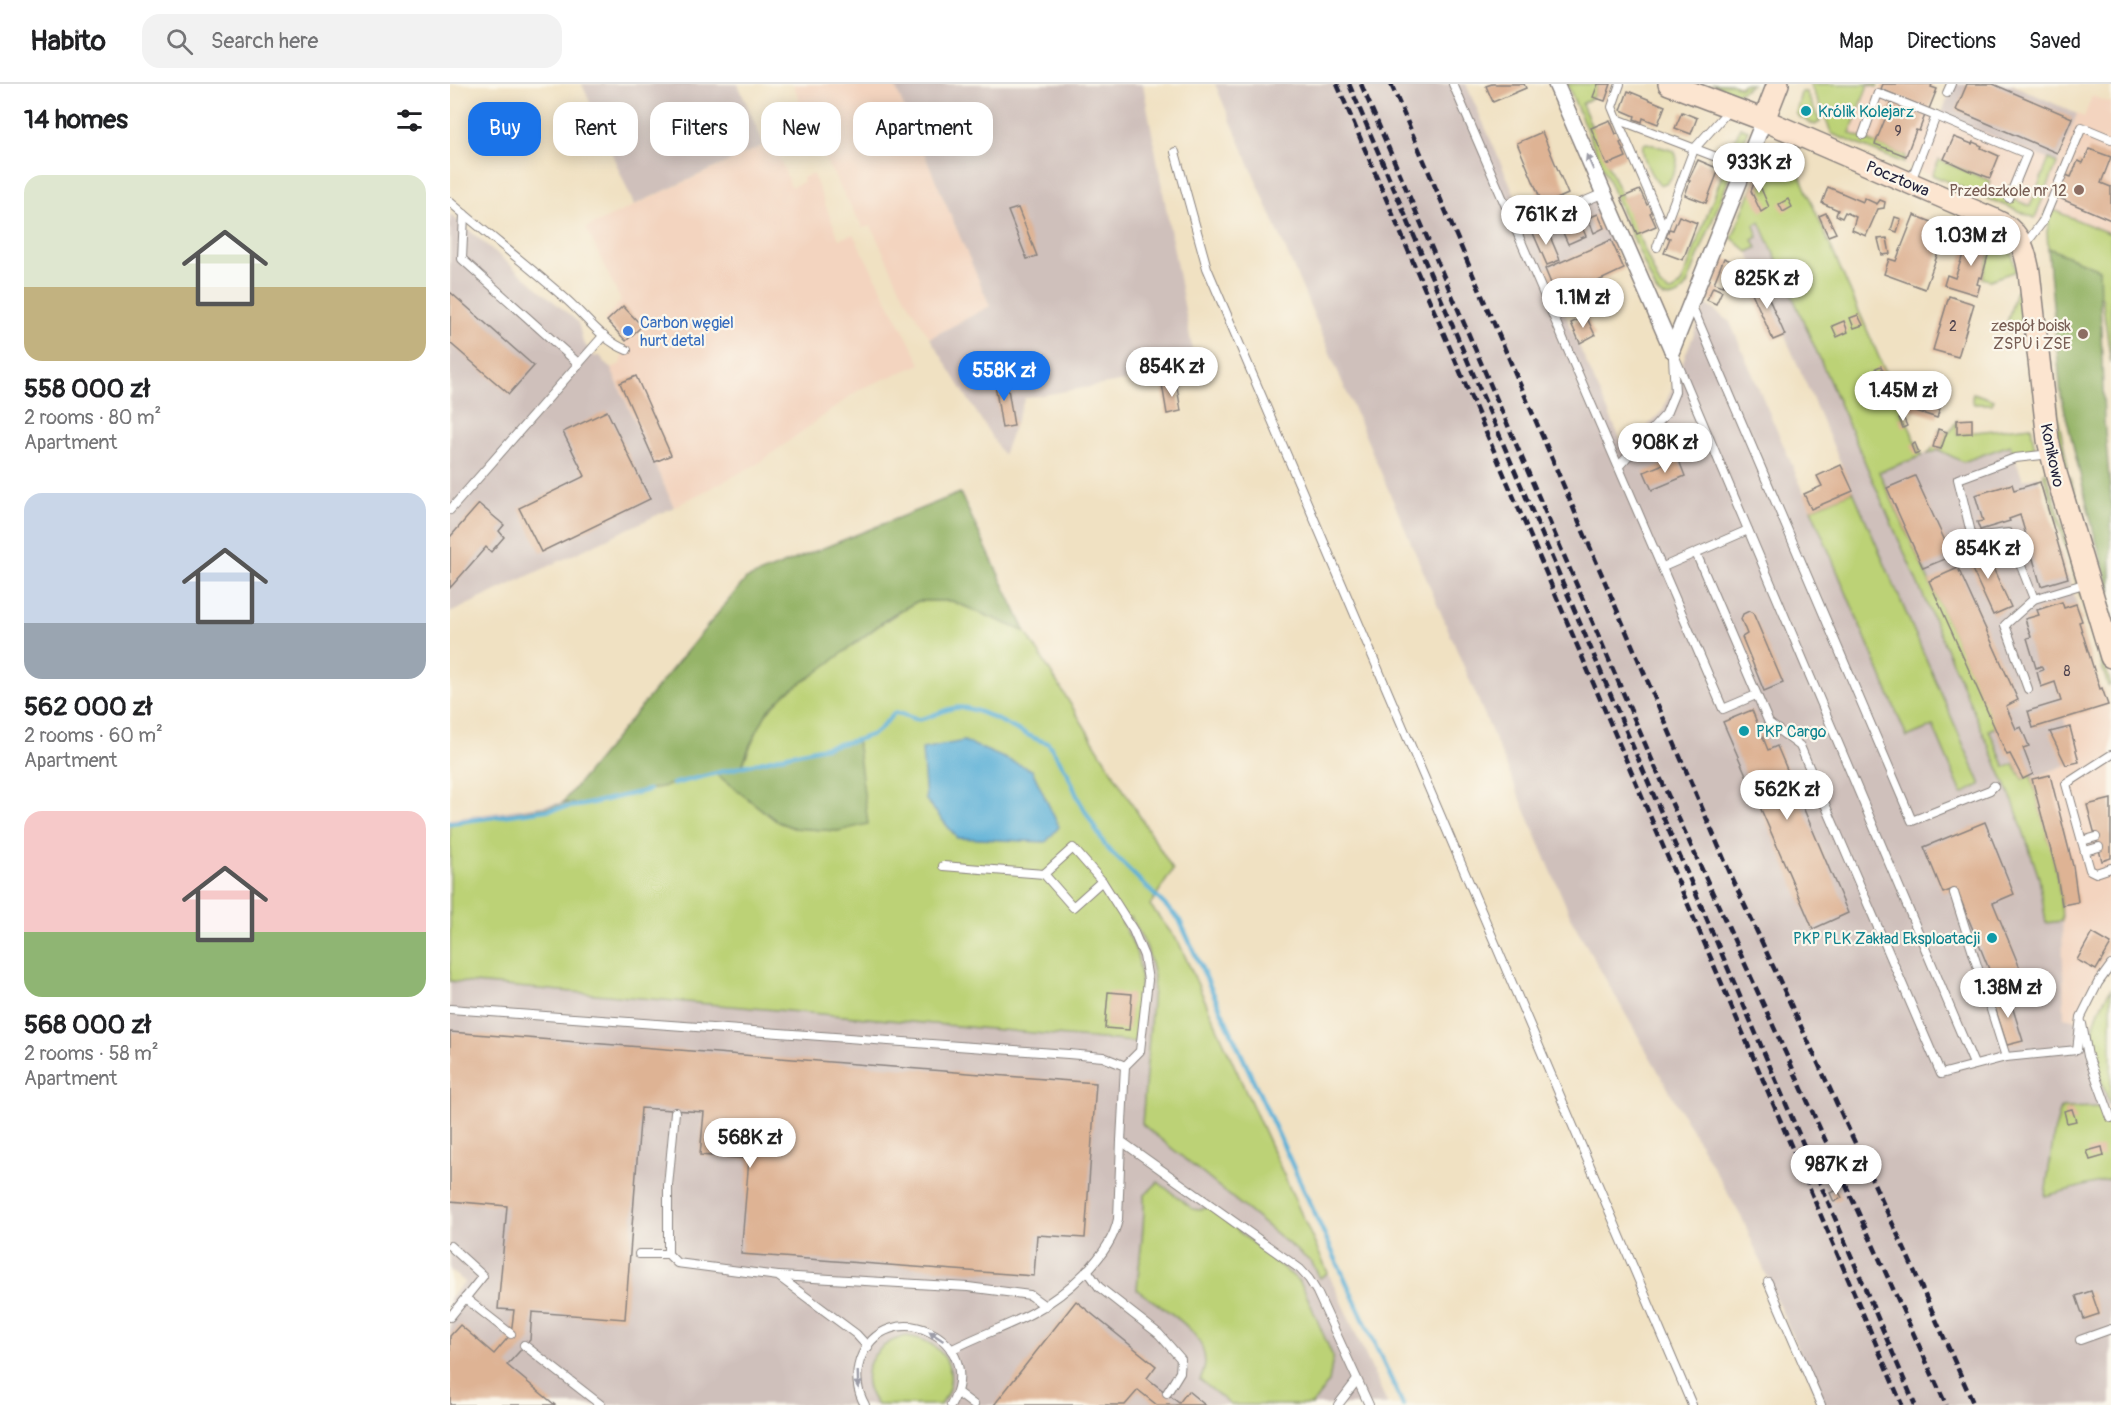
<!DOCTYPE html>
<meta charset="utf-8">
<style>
body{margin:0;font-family:Pangolin,sans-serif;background:#f2f2f2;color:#202124;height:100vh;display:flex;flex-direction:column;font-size:22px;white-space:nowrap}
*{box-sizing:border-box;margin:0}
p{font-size:20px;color:#757577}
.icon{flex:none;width:33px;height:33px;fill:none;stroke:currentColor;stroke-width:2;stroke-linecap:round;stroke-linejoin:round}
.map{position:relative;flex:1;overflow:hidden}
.details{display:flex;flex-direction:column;background:#fff;width:450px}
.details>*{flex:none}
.hud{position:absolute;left:18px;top:18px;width:570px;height:54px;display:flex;gap:12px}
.price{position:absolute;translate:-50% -51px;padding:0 14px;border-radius:21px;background:#fff;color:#222;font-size:20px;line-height:39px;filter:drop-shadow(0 2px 3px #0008)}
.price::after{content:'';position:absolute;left:50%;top:36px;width:18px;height:14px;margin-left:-9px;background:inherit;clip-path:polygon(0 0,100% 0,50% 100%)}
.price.active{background:#1a73e8;color:#fff}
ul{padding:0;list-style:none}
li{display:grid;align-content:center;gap:12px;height:318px;padding:0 24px}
li span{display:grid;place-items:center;height:186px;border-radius:18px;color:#555}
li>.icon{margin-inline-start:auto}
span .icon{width:108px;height:108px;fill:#fffc;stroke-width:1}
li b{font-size:26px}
h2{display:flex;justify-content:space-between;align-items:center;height:72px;padding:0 24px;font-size:26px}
.pill{padding:0 21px;border-radius:18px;background:#fff;box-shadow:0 3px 15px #0003;font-size:21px;line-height:54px}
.pill.active{background:#1a73e8;color:#fff}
header{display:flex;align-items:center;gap:36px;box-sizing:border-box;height:84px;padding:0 30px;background:#fff;border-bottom:2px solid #e0e0e0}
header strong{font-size:28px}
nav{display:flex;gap:33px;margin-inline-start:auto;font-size:21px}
.search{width:420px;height:54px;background:#f2f2f2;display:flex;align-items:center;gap:15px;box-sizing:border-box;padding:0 21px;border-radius:18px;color:#757577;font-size:22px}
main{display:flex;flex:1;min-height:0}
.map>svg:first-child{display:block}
</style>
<header>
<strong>Habito</strong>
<div class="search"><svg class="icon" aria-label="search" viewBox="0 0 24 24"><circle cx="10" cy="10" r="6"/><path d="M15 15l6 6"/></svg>Search here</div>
<nav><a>Map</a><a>Directions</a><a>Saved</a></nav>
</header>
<main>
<section class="details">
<h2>14 homes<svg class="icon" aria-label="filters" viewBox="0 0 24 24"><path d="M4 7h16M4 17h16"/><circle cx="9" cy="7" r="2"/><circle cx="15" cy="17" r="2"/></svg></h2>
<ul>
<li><span style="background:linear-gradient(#dfe7d0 60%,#c2b280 0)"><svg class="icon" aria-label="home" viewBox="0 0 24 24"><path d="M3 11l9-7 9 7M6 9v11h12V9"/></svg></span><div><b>558 000 zł</b><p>2 rooms · 80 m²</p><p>Apartment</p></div></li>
<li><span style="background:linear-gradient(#c9d6e8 70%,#9aa5b1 0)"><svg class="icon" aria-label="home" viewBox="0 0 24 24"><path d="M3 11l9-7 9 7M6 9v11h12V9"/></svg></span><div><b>562 000 zł</b><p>2 rooms · 60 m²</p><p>Apartment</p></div></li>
<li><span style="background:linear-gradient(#f6c9c9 65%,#8fb573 0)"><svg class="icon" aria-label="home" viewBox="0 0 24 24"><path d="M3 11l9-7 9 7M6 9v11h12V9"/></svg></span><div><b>568 000 zł</b><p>2 rooms · 58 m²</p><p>Apartment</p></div></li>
</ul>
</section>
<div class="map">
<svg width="1661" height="1321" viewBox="0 0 1661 1321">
<rect width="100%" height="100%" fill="#fbf7ec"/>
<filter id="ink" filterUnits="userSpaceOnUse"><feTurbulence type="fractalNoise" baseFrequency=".0167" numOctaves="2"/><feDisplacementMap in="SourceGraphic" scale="12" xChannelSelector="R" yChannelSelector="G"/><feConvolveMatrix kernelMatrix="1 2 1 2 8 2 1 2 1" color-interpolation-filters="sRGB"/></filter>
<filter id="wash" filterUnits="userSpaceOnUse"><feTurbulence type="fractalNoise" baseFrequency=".008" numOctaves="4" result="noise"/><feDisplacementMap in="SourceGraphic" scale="24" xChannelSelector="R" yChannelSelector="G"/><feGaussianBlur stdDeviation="1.35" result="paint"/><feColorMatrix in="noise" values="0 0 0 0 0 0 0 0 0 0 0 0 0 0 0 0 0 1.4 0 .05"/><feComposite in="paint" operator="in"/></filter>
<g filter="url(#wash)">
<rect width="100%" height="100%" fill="#f0e1c2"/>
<g fill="#f3d4bf">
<path d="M343,0H444L540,222L480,254L453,210L421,142L413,144L372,70Z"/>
<path d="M1360,0H1418L1608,78L1627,30L1634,33L1642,12L1661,19V172L1597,147L1599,140L1585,134L1382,50Z"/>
<path d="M323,57L341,103L353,98L352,94L363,90L389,155L403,150L471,280L410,305L309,379L224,423L161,285L172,279V273L176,260L154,236L171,217L136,144Z"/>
<path d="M1658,621L1661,631V872L1640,903L1624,936L1614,933L1612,821L1606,786L1582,694L1616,681L1600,648L1613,634Z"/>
</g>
<g fill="#cfc0bb">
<path d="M132,0H288L314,61L184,121Z"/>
<path d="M444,0H693L746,285L575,314L553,371L480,254L540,222Z"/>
<path d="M765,0H1016L1072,127L1078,133H1086L1142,109L1161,156L1095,185L1175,366L1213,326L1256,220L1280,238L1361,425L1403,407L1298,168L1282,154L1301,107L1430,387L1489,365L1513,378L1560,361L1573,396L1588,392L1632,537L1629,538L1650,604H1652L1657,620L1614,634L1616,644L1600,649L1616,681L1582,694L1606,786L1612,821L1614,933L1643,940L1641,956L1660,1022L1611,1024L1595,1111L1661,1095V1321H1371L1293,1136L1123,838Z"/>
<path d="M1503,0H1561L1627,30L1607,79L1491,31Z"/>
<path d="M0,130L128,238L133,258L145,273L149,271L161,285L224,423L0,529Z"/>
<path d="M510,409L576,548L723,786L700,821L729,859L938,1321H0V1213L15,1198L0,1186V735L113,718L296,495Z"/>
</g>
<g fill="#bcd276" stroke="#6f7a58" stroke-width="1.5">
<path d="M1117,0H1148L1143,13L1132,20L1210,202L1219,208L1224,207L1232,198L1290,43L1298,46L1237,201L1229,211C1220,215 1212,215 1206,207Z"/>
<path d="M1262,0H1282L1290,3L1292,0H1302L1287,10Z"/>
<path d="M1360,0H1428L1427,3L1418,1L1400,49L1456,72L1454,79L1382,50Z"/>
<path d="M1351,8H1356L1370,38L1365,41L1349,33L1346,29Z"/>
<path d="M1197,59L1224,67C1231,78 1225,89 1218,98L1210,101C1201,93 1191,72 1193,60Z"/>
<path d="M1329,59L1337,62L1472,372L1429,388L1546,643L1539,646L1555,683L1564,680L1573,695L1581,691C1593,739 1611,788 1612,837L1596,839L1589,794L1564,720L1310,138L1304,141L1308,153L1303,156L1307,164L1298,168L1282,154L1319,61Z"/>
<path d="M1599,75L1607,79L1585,134L1482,91L1489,76L1541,97L1538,105L1580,122Z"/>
<path d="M1598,124L1661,150V280L1652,213L1649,209V185L1598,164L1597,147L1599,140L1593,137Z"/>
<path d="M1546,149L1562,169L1566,187L1540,196L1532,194Z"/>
<path d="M1566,207L1570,208L1571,235L1565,249L1555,246Z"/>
<path d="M1597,277H1600L1608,334L1618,383L1614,384L1604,334Z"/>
<path d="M1523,309L1544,316L1542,320H1524L1522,315Z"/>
<path d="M1507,336V350L1581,342L1585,366L1564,371L1560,361L1513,378L1489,366L1478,370L1483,363L1491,365L1497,348L1488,345L1500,348Z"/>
<path d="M1596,388L1661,601L1658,602L1593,389Z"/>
<path d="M1620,393L1661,531V546L1617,394Z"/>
<path d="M1403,407L1531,701L1512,710L1483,642L1457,653L1361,425Z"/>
<path d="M468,517H502L576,548L723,786L700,821L729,859L878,1189L870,1194L862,1179L692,1040L704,892L697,864L681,833L672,839C675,846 680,852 683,860C697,890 688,926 685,958L0,897V739L199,706L266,690L328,738L344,744L388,747L407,656L338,671L292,683C299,665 306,645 317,629C329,610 349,601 367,588C400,564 431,537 468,517Z"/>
<path d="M1661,905V1023C1643,974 1629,953 1661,905Z"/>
<path d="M1651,1023L1661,1048V1095L1595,1112L1604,1049L1611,1024Z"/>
<path d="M708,1098L743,1125L749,1126L759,1123L849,1197L854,1205L883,1273L879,1298L862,1321H781L750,1296C772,1253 715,1227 687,1206C689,1175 695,1143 694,1112Z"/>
<path d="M456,1252C492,1255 515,1289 490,1321H427C404,1291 422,1260 456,1252Z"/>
</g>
<g fill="#95b467" stroke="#5c6b51" stroke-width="1.5">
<path d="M1598,164L1649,185L1654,337L1661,416V509L1644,449L1611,311Z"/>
<path d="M510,409L576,548L502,517H468L442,531L365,590L336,609L317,628L300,661L292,682L407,656L418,740L388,747L344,744L328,738L266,690L133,721L113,718L296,495Z"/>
</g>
<path fill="#5cb0d7" stroke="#3f6989" stroke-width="1.5" d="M514,657L582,686L609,743L596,758L507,754L476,716L472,665Z"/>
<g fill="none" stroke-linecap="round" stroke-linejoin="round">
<g stroke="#5cb0d7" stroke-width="4.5">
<path d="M223,700L338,671L407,656L423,650L430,645L444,629C456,628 460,637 471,635C486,632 500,621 516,624C545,630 570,651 598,659L617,688L629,716L656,763L729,835L953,1321"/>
<path d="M0,739L133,721L199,706"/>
</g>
</g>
<g id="blocks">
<g fill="#deb394">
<path d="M1042,0H1074L1076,4L1043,18L1036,2Z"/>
<path d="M1148,0H1161L1155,17L1143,13Z"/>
<path d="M1433,0H1482L1481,3L1487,5L1479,25L1431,5Z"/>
<path d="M1517,0H1543L1622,34L1607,69L1506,26Z"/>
<path d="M1178,7L1215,22L1208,40L1193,34L1192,38L1184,35L1185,32L1171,26Z"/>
<path d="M1442,18L1475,31L1469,47L1466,46L1456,72L1425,60Z"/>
<path d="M1232,28L1247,34L1241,50L1225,44Z"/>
<path d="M1160,36L1166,50L1170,49L1173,57L1170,59L1176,73L1157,81L1141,44Z"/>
<path d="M1092,48L1118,110L1093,121L1067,59Z"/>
<path d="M1504,53L1522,60L1523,58L1532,62L1531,64L1549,72L1540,94L1522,87V88L1494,75Z"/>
<path d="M1639,65L1661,73L1651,99L1661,103V136L1607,113L1616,91L1621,93L1628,77L1633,79Z"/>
<path d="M1248,76L1269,85L1256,119L1235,111L1240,97H1238Z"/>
<path d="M1307,91L1314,95L1310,102L1319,123L1311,128L1301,107Z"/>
<path d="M1378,103L1413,118L1414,114L1427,120L1430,116L1435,118L1434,124L1428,125L1416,152L1402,146L1406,133L1395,128L1392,134L1386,131L1388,126L1372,119Z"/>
<path d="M1190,106L1197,121L1200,119L1203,127L1200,129L1206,142L1187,150L1171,114Z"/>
<path d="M1338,115L1342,123L1333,128L1329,120Z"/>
<path d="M568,124L587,172L577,175L558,127Z"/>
<path d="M1376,129L1386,149L1378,152L1369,132Z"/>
<path d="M1148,130L1154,144L1144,149L1138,134Z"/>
<path d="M1464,131L1497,144L1475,205L1434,190L1439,175L1446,177Z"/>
<path d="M1127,132L1136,152L1118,160L1109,140Z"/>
<path d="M1229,132L1247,139L1233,176L1214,169L1220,154L1216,153L1219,145L1223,146Z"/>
<path d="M1445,133L1451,135L1447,148L1441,146Z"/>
<path d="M1096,143L1110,176L1097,181L1083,149Z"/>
<path d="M1519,153L1541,160L1532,194L1529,193L1527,200L1530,201L1527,211L1494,201L1497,191L1505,194Z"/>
<path d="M1437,154L1440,170L1432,171L1428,155Z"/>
<path d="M1161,156L1174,185L1108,216L1095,185Z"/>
<path d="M1274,174L1283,178L1273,202L1264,199Z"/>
<path d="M1304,185L1308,195L1302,198L1297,188Z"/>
<path d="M1311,197L1335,251L1323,256L1299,202Z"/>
<path d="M1263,203L1272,207L1266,220L1257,216Z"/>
<path d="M0,208L84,282L59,310L0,259Z"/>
<path d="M1499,212L1524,220L1508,273L1483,266Z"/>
<path d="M173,222L192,242L176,257L157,237Z"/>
<path d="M1408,231L1413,241L1404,244L1400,234Z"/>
<path d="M1136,232L1145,251L1130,259L1121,239Z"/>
<path d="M1394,237L1398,248L1387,253L1382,242Z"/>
<path d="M1431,282L1434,289L1429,291L1426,284Z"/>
<path d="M186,292L221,371L205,378L170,299Z"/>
<path d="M556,292L564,342L552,344L544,294Z"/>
<path d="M1470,293L1497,300L1487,334L1460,325Z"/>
<path d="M1437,295L1444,312L1440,314L1432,297Z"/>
<path d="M726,297L731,327L717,330L712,300Z"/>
<path d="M1430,307L1434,316L1417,321L1414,314Z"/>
<path d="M157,327L200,415L91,468L69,424L135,392L113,348Z"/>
<path d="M1453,333L1457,342L1453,344L1449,334Z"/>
<path d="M1522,335V349L1507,350V336Z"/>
<path d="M1488,345L1497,348L1491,365L1483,363Z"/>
<path d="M1465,359L1469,369L1465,371L1461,361Z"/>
<path d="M1228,374L1235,392L1202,406L1194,388Z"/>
<path d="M1391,381L1403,407L1361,425L1354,410L1372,402L1367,392Z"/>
<path d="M1465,392L1502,472L1473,484L1437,404Z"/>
<path d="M1590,398L1618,494L1591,502L1570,431L1559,435L1560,437L1530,446L1527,438L1533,437L1525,411L1562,400L1564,406Z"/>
<path d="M29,420L54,441L49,447L54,453L41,468L36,463L0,504V453Z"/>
<path d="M1532,460L1561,523L1543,531L1514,468Z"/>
<path d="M1508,484L1568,616L1556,622L1566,645L1571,643L1579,662L1573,664L1583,690L1573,695L1560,670L1557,671L1479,497Z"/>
<path d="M1612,518L1614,524L1626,520L1632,537L1629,538L1650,605L1652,604L1658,621L1583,644L1578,627L1611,617L1605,598L1591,603L1587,588L1593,586L1591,582L1586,584L1577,554L1581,553L1575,535L1589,531L1587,526Z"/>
<path d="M1299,527L1303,529L1333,599L1314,607L1292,553L1297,550L1291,535L1293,530Z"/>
<path d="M1302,626L1318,666L1327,662L1398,829L1363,845L1273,638Z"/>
<path d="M1620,643L1629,678L1616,681L1600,648Z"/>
<path d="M1600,691L1623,782L1628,818L1612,821L1606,786L1582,695Z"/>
<path d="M1661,715V774L1652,777L1637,721Z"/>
<path d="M1535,738L1564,810L1543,819L1572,889L1545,900L1506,804L1493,809L1474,763Z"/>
<path d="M1642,849L1661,860L1646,886L1627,876Z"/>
<path d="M658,908L682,910L679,946L655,944Z"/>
<path d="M1558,909L1573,957L1557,961L1542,914Z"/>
<path d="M0,948L646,999L635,1154L587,1151L584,1192L291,1170L299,1075L250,1071L254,1028L191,1024L175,1235L82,1228L80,1256L57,1281L105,1321H0V1252L10,1241L44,1270L61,1250L64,1226L48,1225L57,1122L0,1117Z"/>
<path d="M1622,1025L1626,1037L1617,1039L1614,1027Z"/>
<path d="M1652,1063L1654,1072L1640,1076L1637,1067Z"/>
<path d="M1388,1106L1392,1114L1384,1118L1380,1109Z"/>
<path d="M1641,1207L1649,1230L1634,1235L1626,1212Z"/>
<path d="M626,1217L706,1282L697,1294L729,1319L738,1307L755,1321H707L688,1306L675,1321H544Z"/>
</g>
</g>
</g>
<g filter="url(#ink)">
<use href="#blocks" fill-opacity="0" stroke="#89827e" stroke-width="1.5"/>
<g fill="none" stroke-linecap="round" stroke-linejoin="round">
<defs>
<g id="lane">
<path d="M1003,0L1273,625L1306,611"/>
<path d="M1170,0L1162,23L1167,35L1295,84"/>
<path d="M1497,9L1501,0"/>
<path d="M1486,32L1577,70L1559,114"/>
<path d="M1167,35L1214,144"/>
<path d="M1413,51L1428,9L1486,32L1461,97"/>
<path d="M725,68L757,184L1242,1321"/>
<path d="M0,118C38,151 79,182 117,216C136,233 153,257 177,266"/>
<path d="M14,130L12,175L129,280"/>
<path d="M1067,146L1154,109"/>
<path d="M1575,161L1593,137L1632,43L1661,55"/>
<path d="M1207,163L1244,65L1279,26"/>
<path d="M1241,220L1462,737L1540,706L1544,702"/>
<path d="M1222,266L1524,980"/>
<path d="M1169,382L1216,330L1225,308L1223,274"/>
<path d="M0,426L154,251"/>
<path d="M1246,469L1319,639L1350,662L1491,990L1556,973L1627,966L1631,933L1648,899L1661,881"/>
<path d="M1213,483L1298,446"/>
<path d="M1584,515L1558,449L1522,453L1508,395L1565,374L1601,370"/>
<path d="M1578,605L1555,541L1584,515L1637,499"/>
<path d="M1661,671L1616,700L1640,786L1646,789L1661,784"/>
<path d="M1632,757L1646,753"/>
<path d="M1635,767L1649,763"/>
<path d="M493,782L594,790L623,764L652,797L683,846L694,872L698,896L690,967L675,982L671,1057L850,1185L859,1195L867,1208L919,1321"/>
<path d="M594,790L623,823L652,797"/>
<path d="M1504,809L1556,973"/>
<path d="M0,925L618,970L653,973L675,982"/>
<path d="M1632,940L1638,972L1661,1034"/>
<path d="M225,1028L218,1102V1170L227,1179L328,1192L406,1250L418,1263"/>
<path d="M0,1162L33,1192L0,1233"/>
<path d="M189,1170H218"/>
<path d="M637,1186L649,1203L709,1250L731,1275L730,1288L717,1309"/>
<path d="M329,1192L518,1203L580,1211L595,1222"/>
<path d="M1318,1198L1371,1321"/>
<path d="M15,1214L61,1250"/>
<path d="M1630,1256L1661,1245"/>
<path d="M74,1261L151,1321"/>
<path d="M501,1266C527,1252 556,1243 582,1229C615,1211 661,1172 668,1135L671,1057"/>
<path d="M508,1309L524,1321"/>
<path d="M415,1321C407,1307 405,1292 410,1276C435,1208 539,1253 501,1321"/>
<path d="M888,1321L907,1296"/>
</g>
<g id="street">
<path d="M1106,0L1222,266"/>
<path d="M1222,266L1314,36"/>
</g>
<g id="secondary">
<path d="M1219,0L1314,36L1543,135C1569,146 1574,161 1579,188L1598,356L1606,389L1661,573"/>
<path d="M1314,36L1328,0"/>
</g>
</defs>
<use href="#lane" stroke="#89827e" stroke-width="10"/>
<use href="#street" stroke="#89827e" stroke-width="18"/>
<use href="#secondary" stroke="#89827e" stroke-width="24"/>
<use href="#lane" stroke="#fff" stroke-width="8"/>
<use href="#street" stroke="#fff" stroke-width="15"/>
<use href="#secondary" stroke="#fce5d0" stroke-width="21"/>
<g stroke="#22223b" stroke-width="4.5" stroke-dasharray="9 4.5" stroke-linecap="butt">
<path d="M887,0L1452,1321"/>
<path d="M899,0L1465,1321"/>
<path d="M911,0L1202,676L1496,1321"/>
<path d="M941,0L1283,796L1458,1173L1524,1321"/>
</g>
</g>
<defs><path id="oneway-solid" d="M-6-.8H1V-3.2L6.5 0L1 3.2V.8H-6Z" transform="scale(1.5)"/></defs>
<g fill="#9c9ca7">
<use href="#oneway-solid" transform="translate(1140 78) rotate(-114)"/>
<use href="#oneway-solid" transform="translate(486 1252) rotate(-146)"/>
<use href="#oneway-solid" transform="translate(408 1296) rotate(88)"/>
</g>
</g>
<g fill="#0f9aa8" stroke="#fbf7ec" stroke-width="2">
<circle cx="1356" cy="27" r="6"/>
<circle cx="1294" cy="647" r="6"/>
<circle cx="1542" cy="854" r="6"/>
</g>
<g fill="#8d6e63" stroke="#fbf7ec" stroke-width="2">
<circle cx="1629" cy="106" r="6"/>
<circle cx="1633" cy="250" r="6"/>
</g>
<circle fill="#3f7fe0" stroke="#fbf7ec" stroke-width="2" cx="178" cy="247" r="6"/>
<g text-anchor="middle" stroke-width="4.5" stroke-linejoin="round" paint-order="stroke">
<g font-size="14" fill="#514651">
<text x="1448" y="52">9</text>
<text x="1503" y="247">2</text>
<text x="1617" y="592">8</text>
</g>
<g font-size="16" fill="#0d838f" stroke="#fbf7ec" text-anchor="start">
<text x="1368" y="33">Królik Kolejarz</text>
<text x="1306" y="653">PKP Cargo</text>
<text x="1530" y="860" text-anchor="end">PKP PLK Zakład Eksploatacji</text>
</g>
<g font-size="16" fill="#22223b" stroke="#fbf7ec">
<text transform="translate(1448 94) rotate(23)" y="6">Pocztowa</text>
<text transform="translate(1603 371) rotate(78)" y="6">Konikowo</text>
</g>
<g font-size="16" fill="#785e54" stroke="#fbf7ec" text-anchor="end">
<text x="1617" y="112">Przedszkole nr 12</text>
<text x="1621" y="247">zespół boisk<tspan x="1621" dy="18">ZSPU i ZSE</tspan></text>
</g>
<g font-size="16" fill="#366cbe" stroke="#fbf7ec" text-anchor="start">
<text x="190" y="244">Carbon węgiel<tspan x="190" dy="18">hurt detal</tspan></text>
</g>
</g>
</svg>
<b class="price" style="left:1309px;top:110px">933K zł</b>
<b class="price" style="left:1096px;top:162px">761K zł</b>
<b class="price" style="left:1521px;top:183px">1.03M zł</b>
<b class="price" style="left:1317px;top:226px">825K zł</b>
<b class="price" style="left:1133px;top:245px">1.1M zł</b>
<b class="price" style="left:722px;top:314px">854K zł</b>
<b class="price active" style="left:554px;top:318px">558K zł</b>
<b class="price" style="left:1453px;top:338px">1.45M zł</b>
<b class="price" style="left:1215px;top:390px">908K zł</b>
<b class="price" style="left:1538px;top:496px">854K zł</b>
<b class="price" style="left:1337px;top:737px">562K zł</b>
<b class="price" style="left:1558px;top:935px">1.38M zł</b>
<b class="price" style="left:300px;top:1085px">568K zł</b>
<b class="price" style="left:1386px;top:1112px">987K zł</b>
<div class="hud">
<a class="pill active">Buy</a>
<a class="pill">Rent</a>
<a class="pill">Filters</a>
<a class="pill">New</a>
<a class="pill">Apartment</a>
</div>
</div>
</main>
